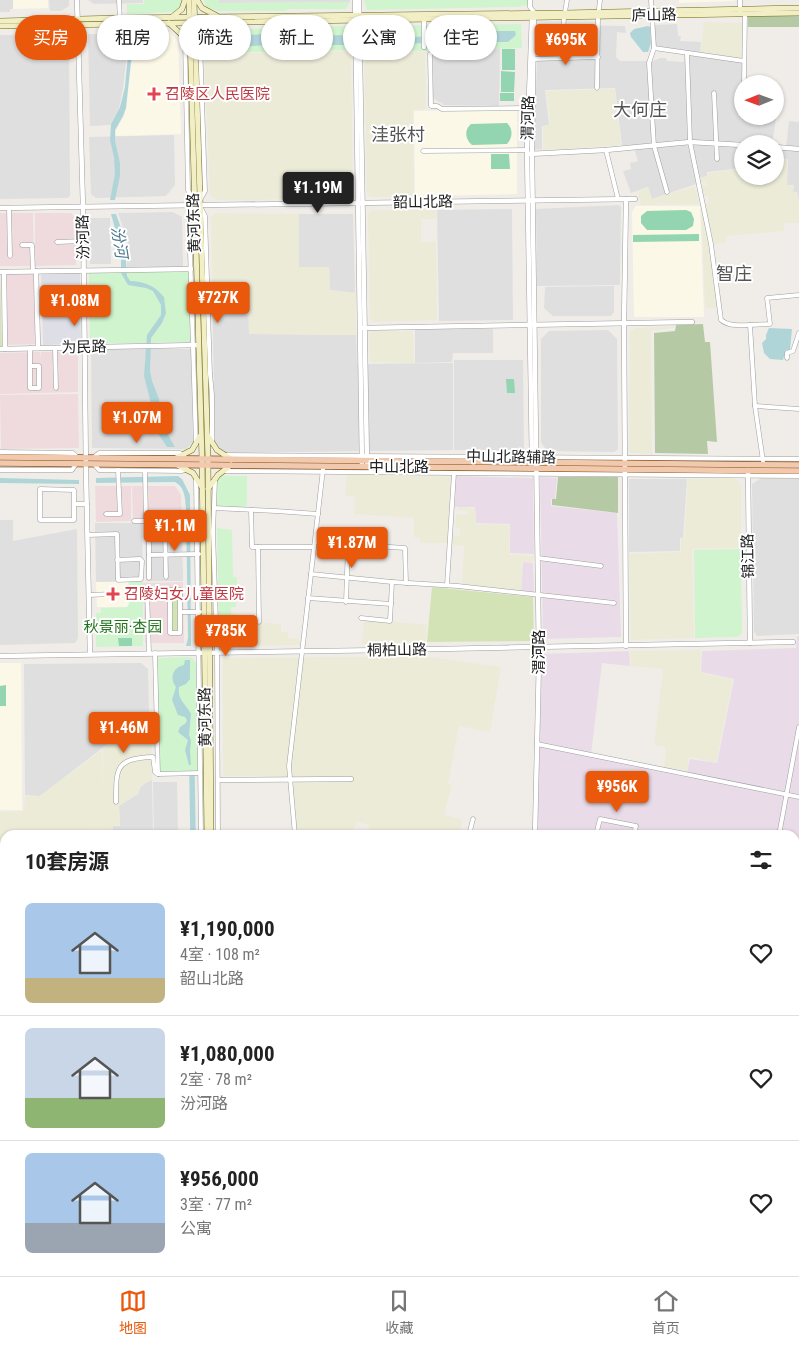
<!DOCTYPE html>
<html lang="zh">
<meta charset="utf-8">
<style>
body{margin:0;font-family:"Roboto Condensed","Noto Sans SC",sans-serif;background:#f2f2f2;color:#222;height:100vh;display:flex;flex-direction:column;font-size:19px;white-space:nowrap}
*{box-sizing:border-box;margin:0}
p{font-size:16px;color:#767676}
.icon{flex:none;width:28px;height:28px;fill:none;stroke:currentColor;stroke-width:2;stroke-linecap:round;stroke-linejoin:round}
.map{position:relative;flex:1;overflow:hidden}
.side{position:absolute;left:0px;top:830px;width:800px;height:446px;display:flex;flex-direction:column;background:#fff;border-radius:15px 15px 0 0;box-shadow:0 1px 4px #0004}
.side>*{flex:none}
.banner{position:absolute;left:15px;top:15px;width:500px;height:45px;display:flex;gap:10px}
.needle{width:32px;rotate:269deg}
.buttons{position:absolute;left:734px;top:75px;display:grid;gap:10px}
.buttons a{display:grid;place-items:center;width:50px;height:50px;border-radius:50%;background:#fff;box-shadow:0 1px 4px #0004;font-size:25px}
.price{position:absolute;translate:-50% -42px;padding:0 11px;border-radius:5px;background:#ea580c;color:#fff;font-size:16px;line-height:32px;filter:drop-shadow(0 1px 2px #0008)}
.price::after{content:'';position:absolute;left:50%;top:30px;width:15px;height:11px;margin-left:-8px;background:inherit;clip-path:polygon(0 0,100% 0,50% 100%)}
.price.on{background:#222;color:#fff}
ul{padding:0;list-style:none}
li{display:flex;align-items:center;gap:15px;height:125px;padding:0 25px}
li+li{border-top:1px solid #e0e0e0}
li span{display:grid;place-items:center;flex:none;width:140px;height:100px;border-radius:8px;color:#555}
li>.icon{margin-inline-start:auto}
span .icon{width:60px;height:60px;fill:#fffc;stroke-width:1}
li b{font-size:21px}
h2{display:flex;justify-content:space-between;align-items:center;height:60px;padding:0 25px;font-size:21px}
.pill{padding:0 18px;border-radius:22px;background:#fff;box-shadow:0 1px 4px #0004;font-size:18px;line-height:45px}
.pill.on{background:#ea580c;color:#fff}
.tab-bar{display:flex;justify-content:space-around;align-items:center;height:70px;border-top:1px solid #e0e0e0;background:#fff;font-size:14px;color:#767676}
.tab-bar a{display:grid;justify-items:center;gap:2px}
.tab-bar .on{color:#ea580c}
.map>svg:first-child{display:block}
</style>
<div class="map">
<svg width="799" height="1276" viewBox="0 0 799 1276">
<rect width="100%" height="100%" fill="#f0ede9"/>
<g fill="#dfdfdf">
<path d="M0,0H13V9H10V12H0Z"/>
<path d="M49,0H69V6L61,11H50Z"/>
<path d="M88,0H143V3L94,4Z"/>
<path d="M219,0H350V2L219,3Z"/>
<path d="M677,24L678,36H681L680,41L701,42L700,56L742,62V97L738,98V116L776,119L772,144H742V168L707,172V176L695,179L696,184L652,199L648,187L631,193L623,171L631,169L630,163L638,161L633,145H622L615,88L545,90L549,125L542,126V149L534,150L538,31L560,32L561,25L625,26L626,33L617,32L616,57L620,61H653L660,58H666L667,61L684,62L685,50L655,46L653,25Z"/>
<path d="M69,34L70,196L67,198L0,199V35Z"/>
<path d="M88,34H129L123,88L119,108L110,125L90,126Z"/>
<path d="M500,49L499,106L443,105L442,103L439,102L433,98V52Z"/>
<path d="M789,121L799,122V203L797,192H793L794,185H787L788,159L775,157V145L786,147Z"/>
<path d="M174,135L175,185L166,196L96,198L91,194L89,137Z"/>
<path d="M619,205L621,207L620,285L537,286L536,209Z"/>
<path d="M512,209L513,320L439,321L437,210Z"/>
<path d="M173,212L182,217L183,267L127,268L126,236L118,213Z"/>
<path d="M299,214H353L355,293L330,290L329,267H299Z"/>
<path d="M89,218H110L111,264H90Z"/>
<path d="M614,286V312L611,316H553L544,308L545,287Z"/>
<path d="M212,288H248L249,334L356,335L357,364L453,363V450L225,453L215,444Z"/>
<path d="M415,329H493V353H453L452,362L415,363Z"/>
<path d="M608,330L617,339L618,449L614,452L547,451L541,442V339L549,331Z"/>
<path d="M91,349H191L193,442L186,449L92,448Z"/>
<path d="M454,360H523L524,450H454Z"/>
<path d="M761,478L799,479V634L757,636L754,632L752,484Z"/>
<path d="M629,479H687L683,538H680V551L629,552Z"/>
<path d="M0,520H13V541L77,529L78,638L75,643L0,645Z"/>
<path d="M182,522L183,581H146L145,523Z"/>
<path d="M95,523H142L143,581L96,582Z"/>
<path d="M141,663L148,669L149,712L40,796L25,795L24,664Z"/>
<path d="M152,780L153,835H91V830H113V826H120L119,806L138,794L140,788L145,783Z"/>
<path d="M153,782H177L178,835H154Z"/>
<rect x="0" y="917" width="5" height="176"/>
<path d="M0,1104H5V1271H82V1276H0Z"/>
<rect x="97" y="1271" width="64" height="5"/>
</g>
<g fill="#efdbde">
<path d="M0,213H33L34,266H0Z"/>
<path d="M35,213H71L76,219V265L35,266Z"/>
<path d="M6,274H35L36,344L7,345Z"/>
<path d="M40,352V358L41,352H78V392L0,394V353Z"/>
<path d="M78,394L79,448L1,449L0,395Z"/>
<path d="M95,486H131V521L96,522Z"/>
<path d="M132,486H175L181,495L182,521L133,522Z"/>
<path d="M183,582L184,643H145L143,583Z"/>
</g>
<g fill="#e9dce8">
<path d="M456,476L533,478L534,554L510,553V524L476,523L475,507H455Z"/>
<path d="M540,477L557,478L555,499H551V506L617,513L621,637L543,639Z"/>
<path d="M523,562L533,563L534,592L521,591Z"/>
<path d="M797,636H799V954H795V835H537L542,654L629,651L630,666L602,663L591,755L686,777L690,759L717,763L734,679L701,672L702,651L796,648Z"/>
<rect x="526" y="1271" width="38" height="5"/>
</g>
<g fill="#fcf8e7">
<path d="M13,0H48V8L13,9Z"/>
<path d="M679,0H735V1L679,3Z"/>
<path d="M170,32L178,41L181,134L116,136V130L124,116L126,108L135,33Z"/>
<path d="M517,110V194L415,196L414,111Z"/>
<path d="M636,206H700L704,317H634L632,212Z"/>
<path d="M96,582H128L129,605L127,607H97Z"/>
<path d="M0,663H21L22,810H0Z"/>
</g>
<g fill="#ecebd8">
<path d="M704,22L743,23V57L741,59L701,53Z"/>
<path d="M351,51L353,196L350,199L217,200L210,196L204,54Z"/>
<path d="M364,51L425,52L426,109L413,110L414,197H371L367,194Z"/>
<path d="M615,89L621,145L553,150L543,149V126L550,125L546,91Z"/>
<path d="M775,157L787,159V185H794L793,192H796L799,203V223H784V231L726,236V242L709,245L717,308H705L701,204L709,203V196L702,197L700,187L707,185L706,182L700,183L699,178L707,176L708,173L742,168V176H775Z"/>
<path d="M695,186L699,204L641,205L638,192L648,188L652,199Z"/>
<path d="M372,210H436V219H421V242H436L437,320L372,322L370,317L368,214Z"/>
<path d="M215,213L299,214V267H329L330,290L356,293V335L249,334L248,288L212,287L211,217Z"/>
<path d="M674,326V328L651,331L652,454L632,453L629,451L630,331L636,328Z"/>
<path d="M371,331H413L414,363L370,362L369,334Z"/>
<path d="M347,474L452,477L447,543H420V538L414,537V518L354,514L355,497L345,496Z"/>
<path d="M734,478L739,482L741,486V548L692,549L694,638L631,640L629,554L681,552V539H684L688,479Z"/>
<path d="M458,507L475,508L476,524L510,525L509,554L534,556L533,562H522L521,592L462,584L464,546L452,545L453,536L459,537L460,532V529L455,528L456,514L468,515L469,511L458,510Z"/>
<path d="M232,614H237V620L281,624V632H288V638L300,639V645L233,646Z"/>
<path d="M364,619L427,625L426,642L362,644Z"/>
<path d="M701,650L700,673L733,679L716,763L689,757L687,771L664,767L666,747L654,745L663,669L631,666L630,651Z"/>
<path d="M423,656L501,667L490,732L459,726L448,784L452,785L444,815L462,819L460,835L388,834L387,835H368L369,825L357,822L352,832L337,831L332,835H296L291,777L226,776L223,774V658Z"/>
<path d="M151,711L152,780L144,783L140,787L138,793L119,806L120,825L113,826V830L91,829L90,835H5V896H0V812L24,811L25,796H40L102,750V809L103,748Z"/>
<rect x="215" y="1271" width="76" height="5"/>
</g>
<g fill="#d4e3b6">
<path d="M0,274L2,347H0Z"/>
<path d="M432,587L533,597L534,641L427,642Z"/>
<path d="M172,591H178L179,632H172Z"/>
<path d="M795,959L799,960V1276H754V1271H795Z"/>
<rect x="565" y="1271" width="30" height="5"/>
</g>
<g fill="#b5caa4">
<path d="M799,15V27H748V16Z"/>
<path d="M703,324L705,342H710L717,442L707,441L708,454L655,453L654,333L675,331L676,325Z"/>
<path d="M558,477H618V513L552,505V499H556Z"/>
</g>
<g fill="#d0f4cd">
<path d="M144,0H182L180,6L174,12L127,14V4H144Z"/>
<path d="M204,0H219V3L350,2L346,9H290L284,11H217L206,7Z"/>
<path d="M364,0H528V5L516,7L367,10Z"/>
<path d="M521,24L522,48L427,51L364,50L363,33L365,26Z"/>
<path d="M348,26L350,32L351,50L204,53V44L207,36L216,30Z"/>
<path d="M190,271L191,342L90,344L89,273Z"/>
<path d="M221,476H247V507H217V482Z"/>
<path d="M217,528L232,530L233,577H237L236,607H231L232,646H224L219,642Z"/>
<path d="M741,549L742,633L738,637L695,638L694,550Z"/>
<path d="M129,582H143V646L96,647V613H101V608L127,607L129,604Z"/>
<path d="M187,657L192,658L196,662L198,772H159L157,658Z"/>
<path d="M428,1273L480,1276H352Z"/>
</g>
<g fill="#92d5b0">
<rect x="502" y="49" width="13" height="21"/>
<path d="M501,71L515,72L514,92H501Z"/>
<rect x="500" y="93" width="14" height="8"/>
<path d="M507,123C513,129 513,137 507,144L472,145C465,139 464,130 471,124Z"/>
<path d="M491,154H509L510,169H491Z"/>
<path d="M686,210L691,212L694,219L693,226L686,230H647L641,223V216L647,211Z"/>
<path d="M699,234V241L633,242V235Z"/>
<path d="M506,379H514L515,393H507Z"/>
<path d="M118,638H132V646H119Z"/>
<path d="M6,685V706H0V686Z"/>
</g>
<path fill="#dedfe6" d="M41,272H80L81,344L43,345Z"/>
<g fill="#b0d5d8">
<path d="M648,26L650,27L651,43L648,52H643L631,37L630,33L634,29Z"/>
<path d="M440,31H515L516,35L508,42H479L461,45L454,41L391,45L382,43L369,45H265C248,47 229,47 212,47V39L214,38L262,34L282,35L305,33L322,36L341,35L347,38H370L376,36L390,34L419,37Z"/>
<path d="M130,33H134L126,108L123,116L115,130V141L120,163V176L115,200H110L115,174L114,157L110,140L111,124L120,107L125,87Z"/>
<path d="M111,214H116L124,236L127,276L130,281C144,281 155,286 164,297L166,313L162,323L151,338L150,371L152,381L159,399L163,426L175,447H167L159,435L144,376L147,335L161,315V305L153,291L146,288L128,285L121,273V250Z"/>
<path d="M769,328L792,329L790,350H786L783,360L770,359L764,353L762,343L766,339V335Z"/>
<path d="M178,476L182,479L190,495L191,646H186L188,638L186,509C185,498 185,487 175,482L96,483V478Z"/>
<path d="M0,478L79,480V484L0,483Z"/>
<path d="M185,660H190V679L186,684L179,687C177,700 186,704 191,714L189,735L191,741L190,751L191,765H189L185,750L188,740L178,732L180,727L186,723L187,720L185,717L178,715L172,700L176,687C169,678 173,667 184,665Z"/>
</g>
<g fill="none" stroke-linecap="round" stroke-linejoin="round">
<path stroke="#b0d5d8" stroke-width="5.5" d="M192,777L193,835"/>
<defs>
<g id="minor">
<path d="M119,0L120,23"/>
<path d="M530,0V7L534,12"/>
<path d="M651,0L654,48L649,63L654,146L667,192"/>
<path d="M740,12V0"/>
<path d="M185,40L188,190L193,200"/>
<path d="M200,41L205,191L200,200"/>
<path d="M654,48L744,61"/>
<path d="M687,53L690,142L711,244L721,320C730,327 739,325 750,325"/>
<path d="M430,54L431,106H437L442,109L528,108"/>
<path d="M561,57L564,18L567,0"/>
<path d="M534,59L598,57"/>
<path d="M744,84L745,14"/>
<path d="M597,88L598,17L600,0"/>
<path d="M714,93L717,159"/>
<path d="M606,150L618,199"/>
<path d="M423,151L527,150"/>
<path d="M194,207L189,219L196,444"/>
<path d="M9,208L10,256"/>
<path d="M201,208L205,216L210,374L212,395V442"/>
<path d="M57,242L84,241"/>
<path d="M22,245H32L33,271"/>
<path d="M30,348V388H39V366H30"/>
<path d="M55,348L56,388"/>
<path d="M787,358V353L793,351L799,333"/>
<path d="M755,406L799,409"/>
<path d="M0,452L73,453L77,457"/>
<path d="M226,455L799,459"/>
<path d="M94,457L99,453H180L184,455"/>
<path d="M763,461L755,406L750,325L770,324L767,298L799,295"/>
<path d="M94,464L99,470L182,471L186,469"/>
<path d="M0,470H72L76,464"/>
<path d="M145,471L146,521"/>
<path d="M223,471L799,476"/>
<path d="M196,480L201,835"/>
<path d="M215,480L213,532L217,652L218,835"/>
<path d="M74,504V520H40V489L74,490V504H87"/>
<path d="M214,508L276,511L318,514"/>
<path d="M251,510L252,547H314"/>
<path d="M106,514H120L118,470"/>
<path d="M134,521H157"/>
<path d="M149,527V578"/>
<path d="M165,528L166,577"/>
<path d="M88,535L117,534L118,580L141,579L142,561L140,559L117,560"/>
<path d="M315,542L405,548L406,583"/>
<path d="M258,547L259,622"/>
<path d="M149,555L199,554"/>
<path d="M538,558L601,566"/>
<path d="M311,574L392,582"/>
<path d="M447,585L454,473"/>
<path d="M89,595L112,594"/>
<path d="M308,598L391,604"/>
<path d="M346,602L348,545"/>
<path d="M180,612V633H170V590H180V612H200"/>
<path d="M361,618L390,621L392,582L458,586L614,603"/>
<path d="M149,653L147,591L170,590"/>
<path d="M155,653L158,774L200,773"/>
<path d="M537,744L799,797"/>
<path d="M116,802C116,769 115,758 153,757L155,772L158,774"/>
<path d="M295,835L289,766L323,469"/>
<path d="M469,835L473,819"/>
<path d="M596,835L600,819L636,826L634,835"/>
<path d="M779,835L799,727"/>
<path d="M0,944L5,943"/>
<path d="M0,979L5,978"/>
<path d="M0,1050H5"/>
<path d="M0,1140L5,1138"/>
<path d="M0,1192L5,1191"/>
<path d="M0,1250L5,1254"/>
<path d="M111,1271V1276"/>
<path d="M182,1271V1276"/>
<path d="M209,1271V1276"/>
<path d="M351,1271V1273L428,1272L522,1275"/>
<path d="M712,1271V1276"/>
<path d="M145,1276V1271"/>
</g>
<g id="tertiary">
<path d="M77,0L83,207L86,473L90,654"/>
<path d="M355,0L362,464"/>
<path d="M359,0L367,463"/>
<path d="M534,14L532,154L539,659L535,835"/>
<path d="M532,16L527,150L532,463"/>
<path d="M424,19V47"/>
<path d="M775,147L799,149"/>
<path d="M529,154L606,150L690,142L742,145"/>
<path d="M0,208L635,199"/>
<path d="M36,271L38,348"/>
<path d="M0,272L191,269"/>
<path d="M4,272L5,349"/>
<path d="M362,328L692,322"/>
<path d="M0,349L198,345"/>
<path d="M748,470L750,643"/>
<path d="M626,646L624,323L626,199"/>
<path d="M0,656C264,652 529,648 793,642"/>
<path d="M218,780L351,779"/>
<path d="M0,903H5"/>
<path d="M0,908H5"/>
<path d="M795,956L799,957"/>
<path d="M0,1098H5"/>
<path d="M89,1271V1276"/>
<path d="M522,1271V1276"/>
<path d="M598,1271V1276"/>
</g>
<g id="secondary">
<path d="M189,0L202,459L207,835"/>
<path d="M194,0L208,459L211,835"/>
<path d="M197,0L202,8L217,16"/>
<path d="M172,17L182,9L185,0"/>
<path d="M0,21L120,18L564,13L799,8"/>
<path d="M169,23L182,35L189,46"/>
<path d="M0,26L799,13"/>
<path d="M197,45L203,33L218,22"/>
<path d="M208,436L217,450L231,459"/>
<path d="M176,458L192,450L200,436"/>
<path d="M179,466L193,473L201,486"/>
<path d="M208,489L218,475L231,465"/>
<path d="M191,1271L192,1276"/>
<path d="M197,1276V1271"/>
</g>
<g id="primary">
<path d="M0,457L799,465"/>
<path d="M0,463L799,471"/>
</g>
</defs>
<use href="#minor" stroke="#9e9e9e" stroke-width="5"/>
<use href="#tertiary" stroke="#9e9e9e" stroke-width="5.5"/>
<use href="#secondary" stroke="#6d6914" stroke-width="6"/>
<use href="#primary" stroke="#8b5114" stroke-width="7"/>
<use href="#minor" stroke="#fff" stroke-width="4"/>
<use href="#tertiary" stroke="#fff" stroke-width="4.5"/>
<use href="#secondary" stroke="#f2eec5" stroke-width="5"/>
<use href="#primary" stroke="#f1c9ae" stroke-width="5.5"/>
</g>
<g fill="#e0444e" stroke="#fff" stroke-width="2">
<path d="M151.5 86.5h5v5h5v5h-5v5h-5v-5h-5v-5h5z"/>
<path d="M110.5 586.5h5v5h5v5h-5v5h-5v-5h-5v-5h5z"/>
</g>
<g text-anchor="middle" stroke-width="4" stroke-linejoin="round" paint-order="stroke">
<g font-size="15" fill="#212121" stroke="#fff">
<text transform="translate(654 15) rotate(-1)" y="5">庐山路</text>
<text transform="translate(528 118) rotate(-89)" y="5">渭河路</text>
<text transform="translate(423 202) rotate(-1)" y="5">韶山北路</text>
<text transform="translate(194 223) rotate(-92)" y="5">黄河东路</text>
<text transform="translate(83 237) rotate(-91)" y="5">汾河路</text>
<text transform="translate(84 347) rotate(-1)" y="5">为民路</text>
<text transform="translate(511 457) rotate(1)" y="5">中山北路辅路</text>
<text x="399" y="472">中山北路</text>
<text transform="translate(748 556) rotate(-91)" y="5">锦江路</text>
<text transform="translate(397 650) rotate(-1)" y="5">桐柏山路</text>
<text transform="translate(539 652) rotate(-90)" y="5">渭河路</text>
<text transform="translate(205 717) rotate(-91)" y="5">黄河东路</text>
</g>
<g font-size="15" fill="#be3a42" stroke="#fff" text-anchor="start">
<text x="165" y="99">召陵区人民医院</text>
<text x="124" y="599">召陵妇女儿童医院</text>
</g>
<g font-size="15" fill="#21741b" stroke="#fff">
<text x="123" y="632">秋景丽·杏园</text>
</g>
<g font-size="16" font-style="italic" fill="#4e7a90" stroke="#fff">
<text transform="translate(120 242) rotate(81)" y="6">汾河</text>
</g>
<g font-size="18" fill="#545454" stroke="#fff">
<text x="640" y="116">大何庄</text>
<text x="398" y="141">洼张村</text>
<text x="734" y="280">智庄</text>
</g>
</g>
</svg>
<div class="buttons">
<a><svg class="needle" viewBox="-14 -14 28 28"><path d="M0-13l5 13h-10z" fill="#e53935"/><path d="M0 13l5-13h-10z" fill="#767676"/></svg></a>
<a><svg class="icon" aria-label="layers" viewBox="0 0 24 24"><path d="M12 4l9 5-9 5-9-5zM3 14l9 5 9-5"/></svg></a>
</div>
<b class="price" style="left:566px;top:66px">¥695K</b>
<b class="price on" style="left:318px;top:214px">¥1.19M</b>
<b class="price" style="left:218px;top:324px">¥727K</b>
<b class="price" style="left:75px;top:327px">¥1.08M</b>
<b class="price" style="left:137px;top:444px">¥1.07M</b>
<b class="price" style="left:175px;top:552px">¥1.1M</b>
<b class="price" style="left:352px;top:569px">¥1.87M</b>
<b class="price" style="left:226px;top:657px">¥785K</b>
<b class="price" style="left:124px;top:754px">¥1.46M</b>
<b class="price" style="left:617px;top:813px">¥956K</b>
<div class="banner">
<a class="pill on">买房</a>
<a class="pill">租房</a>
<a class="pill">筛选</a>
<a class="pill">新上</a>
<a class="pill">公寓</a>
<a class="pill">住宅</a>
</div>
<section class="side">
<h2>10套房源<svg class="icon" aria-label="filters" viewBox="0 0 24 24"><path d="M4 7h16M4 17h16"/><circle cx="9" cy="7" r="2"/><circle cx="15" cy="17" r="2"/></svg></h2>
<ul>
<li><span style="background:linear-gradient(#a9c7e8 75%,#c2b280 0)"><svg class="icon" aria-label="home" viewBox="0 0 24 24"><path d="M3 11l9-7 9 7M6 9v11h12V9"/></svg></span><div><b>¥1,190,000</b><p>4室 · 108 m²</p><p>韶山北路</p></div><svg class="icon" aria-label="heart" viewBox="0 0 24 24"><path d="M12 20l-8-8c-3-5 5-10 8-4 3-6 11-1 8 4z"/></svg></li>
<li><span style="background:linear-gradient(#c9d6e8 70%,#8fb573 0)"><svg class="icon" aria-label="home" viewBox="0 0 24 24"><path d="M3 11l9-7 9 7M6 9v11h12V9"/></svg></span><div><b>¥1,080,000</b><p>2室 · 78 m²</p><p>汾河路</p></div><svg class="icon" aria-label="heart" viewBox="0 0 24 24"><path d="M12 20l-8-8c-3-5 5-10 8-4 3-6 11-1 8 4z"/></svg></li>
<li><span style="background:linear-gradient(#a9c7e8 70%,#9aa5b1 0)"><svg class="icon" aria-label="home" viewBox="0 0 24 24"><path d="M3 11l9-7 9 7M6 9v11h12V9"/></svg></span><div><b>¥956,000</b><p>3室 · 77 m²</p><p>公寓</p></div><svg class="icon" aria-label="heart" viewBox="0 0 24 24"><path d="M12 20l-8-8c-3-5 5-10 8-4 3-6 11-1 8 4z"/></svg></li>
</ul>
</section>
</div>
<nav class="tab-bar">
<a class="on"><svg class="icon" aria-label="map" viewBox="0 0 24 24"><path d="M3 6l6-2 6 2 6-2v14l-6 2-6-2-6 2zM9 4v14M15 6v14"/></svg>地图</a>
<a><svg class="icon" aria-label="saved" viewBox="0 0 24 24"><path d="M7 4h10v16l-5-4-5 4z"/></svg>收藏</a>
<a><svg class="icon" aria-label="home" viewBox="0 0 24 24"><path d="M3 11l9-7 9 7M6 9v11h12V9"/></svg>首页</a>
</nav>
